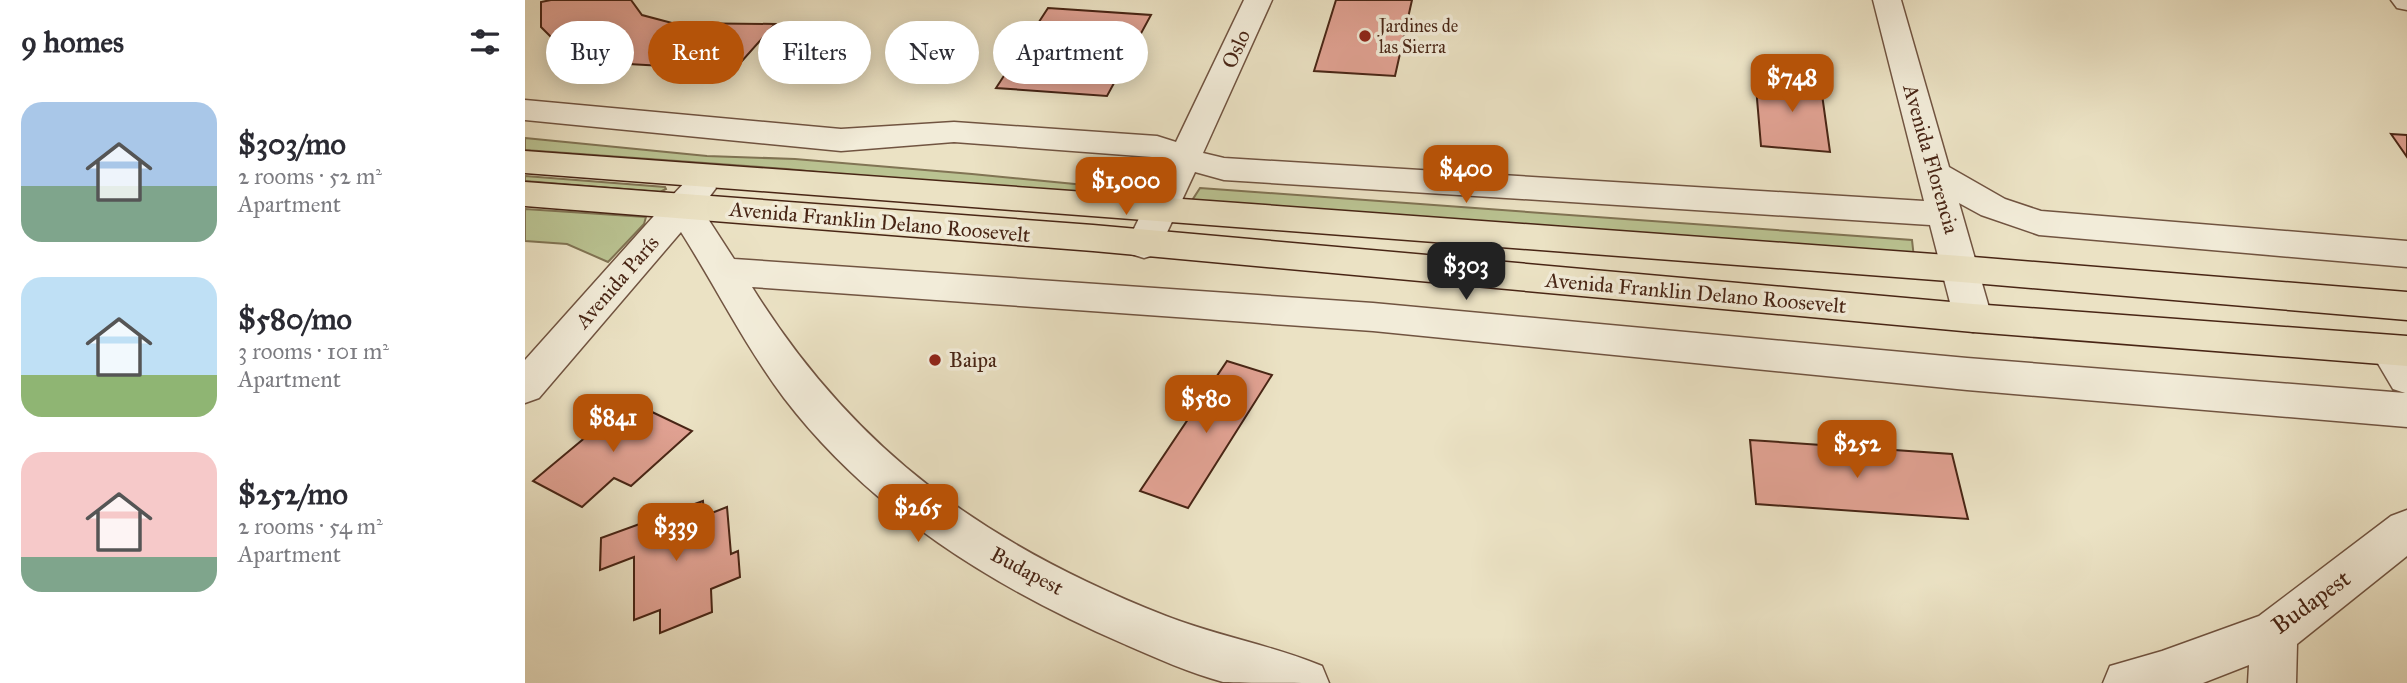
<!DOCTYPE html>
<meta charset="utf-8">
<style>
body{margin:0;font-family:"IM FELL Great Primer",serif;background:#f7f7f7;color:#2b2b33;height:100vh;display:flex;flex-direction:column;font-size:26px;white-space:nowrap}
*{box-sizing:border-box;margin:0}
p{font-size:23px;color:#7c7c81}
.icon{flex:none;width:38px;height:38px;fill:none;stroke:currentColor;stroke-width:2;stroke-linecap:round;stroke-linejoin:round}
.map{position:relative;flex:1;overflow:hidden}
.drawer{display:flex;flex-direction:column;background:#fff;width:525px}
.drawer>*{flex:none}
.hud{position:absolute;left:21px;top:21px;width:665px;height:63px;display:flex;gap:14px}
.price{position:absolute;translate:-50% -60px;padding:0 16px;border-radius:14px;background:#b45309;color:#fff;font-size:23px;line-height:46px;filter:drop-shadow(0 2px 4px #0008)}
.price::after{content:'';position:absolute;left:50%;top:42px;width:21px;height:16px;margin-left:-10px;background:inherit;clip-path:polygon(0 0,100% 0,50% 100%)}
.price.active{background:#222;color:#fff}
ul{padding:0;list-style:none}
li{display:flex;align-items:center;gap:21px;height:175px;padding:0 21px}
li span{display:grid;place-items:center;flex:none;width:196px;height:140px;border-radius:21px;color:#555}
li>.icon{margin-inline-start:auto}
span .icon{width:84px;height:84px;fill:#fffc;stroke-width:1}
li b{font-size:30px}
h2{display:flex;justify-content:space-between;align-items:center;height:84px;padding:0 21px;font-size:30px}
.pill{padding:0 24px;border-radius:32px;background:#fff;box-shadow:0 4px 18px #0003;font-size:24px;line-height:63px}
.pill.active{background:#b45309;color:#fff}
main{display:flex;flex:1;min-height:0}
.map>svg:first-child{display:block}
</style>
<main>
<section class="drawer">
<h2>9 homes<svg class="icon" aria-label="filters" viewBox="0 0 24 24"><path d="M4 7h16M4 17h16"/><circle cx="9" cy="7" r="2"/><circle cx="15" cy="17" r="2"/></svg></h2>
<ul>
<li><span style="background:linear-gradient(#a9c7e8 60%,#7fa58c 0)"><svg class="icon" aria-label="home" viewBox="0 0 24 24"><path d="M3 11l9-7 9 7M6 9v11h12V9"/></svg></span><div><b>$303/mo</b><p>2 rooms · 52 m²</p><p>Apartment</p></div></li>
<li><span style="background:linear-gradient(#bfe0f5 70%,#8fb573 0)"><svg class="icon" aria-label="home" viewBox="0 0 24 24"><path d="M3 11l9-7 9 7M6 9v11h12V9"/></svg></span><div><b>$580/mo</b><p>3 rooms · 101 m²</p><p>Apartment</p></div></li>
<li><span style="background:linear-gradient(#f6c9c9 75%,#7fa58c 0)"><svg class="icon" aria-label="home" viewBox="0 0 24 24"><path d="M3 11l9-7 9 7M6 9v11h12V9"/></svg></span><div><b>$252/mo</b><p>2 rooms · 54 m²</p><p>Apartment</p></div></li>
</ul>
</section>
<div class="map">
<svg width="1882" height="683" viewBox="0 0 1882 683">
<rect width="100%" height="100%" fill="#ebe2c4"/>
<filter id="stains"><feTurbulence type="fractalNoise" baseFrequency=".00286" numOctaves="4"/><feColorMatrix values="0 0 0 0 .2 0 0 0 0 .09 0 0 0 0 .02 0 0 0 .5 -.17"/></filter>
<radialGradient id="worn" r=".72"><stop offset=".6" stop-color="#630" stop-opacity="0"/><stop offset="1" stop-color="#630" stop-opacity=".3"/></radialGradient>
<g fill="#bac392" stroke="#817454" stroke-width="2">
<path d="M0,138L182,156L270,159L447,174L621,191L618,204L262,169L0,150Z"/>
<path d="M0,176L140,187L141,189L135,192L0,181Z"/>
<path d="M675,188L1387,240L1389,258L666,202Z"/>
<path d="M0,210V209L121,217L119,224L83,262L42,244L0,241Z"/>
</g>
<g fill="#e1a293" stroke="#482515" stroke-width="2">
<path d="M26,0H106L117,15L147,23L250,24L209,70L68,62L38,49L16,27V2Z"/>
<path d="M811,0H887L870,76L789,71Z"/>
<path d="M523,8L626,15L582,96L471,88Z"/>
<path d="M1230,75L1295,80L1305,152L1236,146Z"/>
<path d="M1866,134L1882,135V157Z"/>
<path d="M702,361L747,375L663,508L615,491Z"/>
<path d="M104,401L167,431L106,486L89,478L57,507L8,481Z"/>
<path d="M1225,440L1427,454L1443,519L1231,504Z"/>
<path d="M178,501L179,516L202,507L206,554L213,551L215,577L186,589L187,612L135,633V610L109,620V557L75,570L76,538Z"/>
</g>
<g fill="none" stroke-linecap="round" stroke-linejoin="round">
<defs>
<g id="minor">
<path d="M719,0H747L678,153L699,158L1399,201L1348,0H1376L1424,167L1480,199L1516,211L1882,241V267L1514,235L1456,215L1434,203L1467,318L1461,328L1448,332L1435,328L1429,318L1405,225L699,180L670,172L632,254L619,258L606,254L601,245L641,163L627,157L429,142L316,151L0,120V100L316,129L429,122L632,136L651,142Z"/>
<path d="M1866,0H1882V10L1872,8Z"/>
<path d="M174,176L186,180L191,188L176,208L209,259L848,303L1442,358L1880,393L1868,389L1845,350L1850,339C1863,335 1874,333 1882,346V427L1442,390L848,331L227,287C330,452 461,545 641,616C692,636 747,645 797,666L804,683C776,683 724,683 698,682C665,673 631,658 599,644C470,588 346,512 259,398C220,346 191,287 156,232L14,398L0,403V360L145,198L162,180Z"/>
<path d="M1882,510V556L1772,644L1771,683H1723L1724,665L1678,683H1578L1585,666L1637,651L1734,616L1866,516Z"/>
</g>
<g id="major">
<path d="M0,151L1436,256L1882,292V320L1436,282L0,173Z"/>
<path d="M0,182L568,225L1448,304L1882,336V366L1448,332L568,251L0,206Z"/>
</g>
</defs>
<use href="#minor" stroke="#715441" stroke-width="3"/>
<use href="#major" stroke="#482515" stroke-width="3"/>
<use href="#minor" fill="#f2ecd9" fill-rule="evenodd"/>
<use href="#major" fill="#ebe2c4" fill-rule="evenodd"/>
</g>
<g fill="#8f2418" stroke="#f2ecd9" stroke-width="2.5">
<circle cx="840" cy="36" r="7"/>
<circle cx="410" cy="360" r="7"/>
</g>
<g text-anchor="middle" stroke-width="7" stroke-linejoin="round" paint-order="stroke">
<g font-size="18" fill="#482515" stroke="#f2ecd9" text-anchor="start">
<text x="854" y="32">Jardines de<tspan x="854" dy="21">las Sierra</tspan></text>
</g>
<g font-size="21" fill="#482515" stroke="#f2ecd9">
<text transform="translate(711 49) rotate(-66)" y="7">Oslo</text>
<text transform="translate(1406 159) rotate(74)" y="7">Avenida Florencia</text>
<text transform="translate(355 222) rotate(5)" y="7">Avenida Franklin Delano Roosevelt</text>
<text transform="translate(92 282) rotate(-49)" y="7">Avenida París</text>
<text transform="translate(1171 293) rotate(5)" y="7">Avenida Franklin Delano Roosevelt</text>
<text transform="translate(502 571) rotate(28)" y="7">Budapest</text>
</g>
<g font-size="21" fill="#482515" stroke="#f2ecd9" text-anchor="start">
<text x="424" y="367">Baipa</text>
</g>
<g font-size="24" fill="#482515" stroke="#f2ecd9">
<text transform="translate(1786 602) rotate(-36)" y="8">Budapest</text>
</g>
</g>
<rect width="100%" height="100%" filter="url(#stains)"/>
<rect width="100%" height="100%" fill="url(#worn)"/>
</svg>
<b class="price" style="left:1267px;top:114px">$748</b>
<b class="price" style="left:941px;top:205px">$400</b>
<b class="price" style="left:601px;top:217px">$1,000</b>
<b class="price active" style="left:941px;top:302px">$303</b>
<b class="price" style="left:681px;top:435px">$580</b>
<b class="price" style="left:88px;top:454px">$841</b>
<b class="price" style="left:1332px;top:480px">$252</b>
<b class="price" style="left:393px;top:544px">$265</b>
<b class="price" style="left:151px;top:563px">$339</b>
<div class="hud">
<a class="pill">Buy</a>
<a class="pill active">Rent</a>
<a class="pill">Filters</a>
<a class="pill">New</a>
<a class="pill">Apartment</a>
</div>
</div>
</main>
